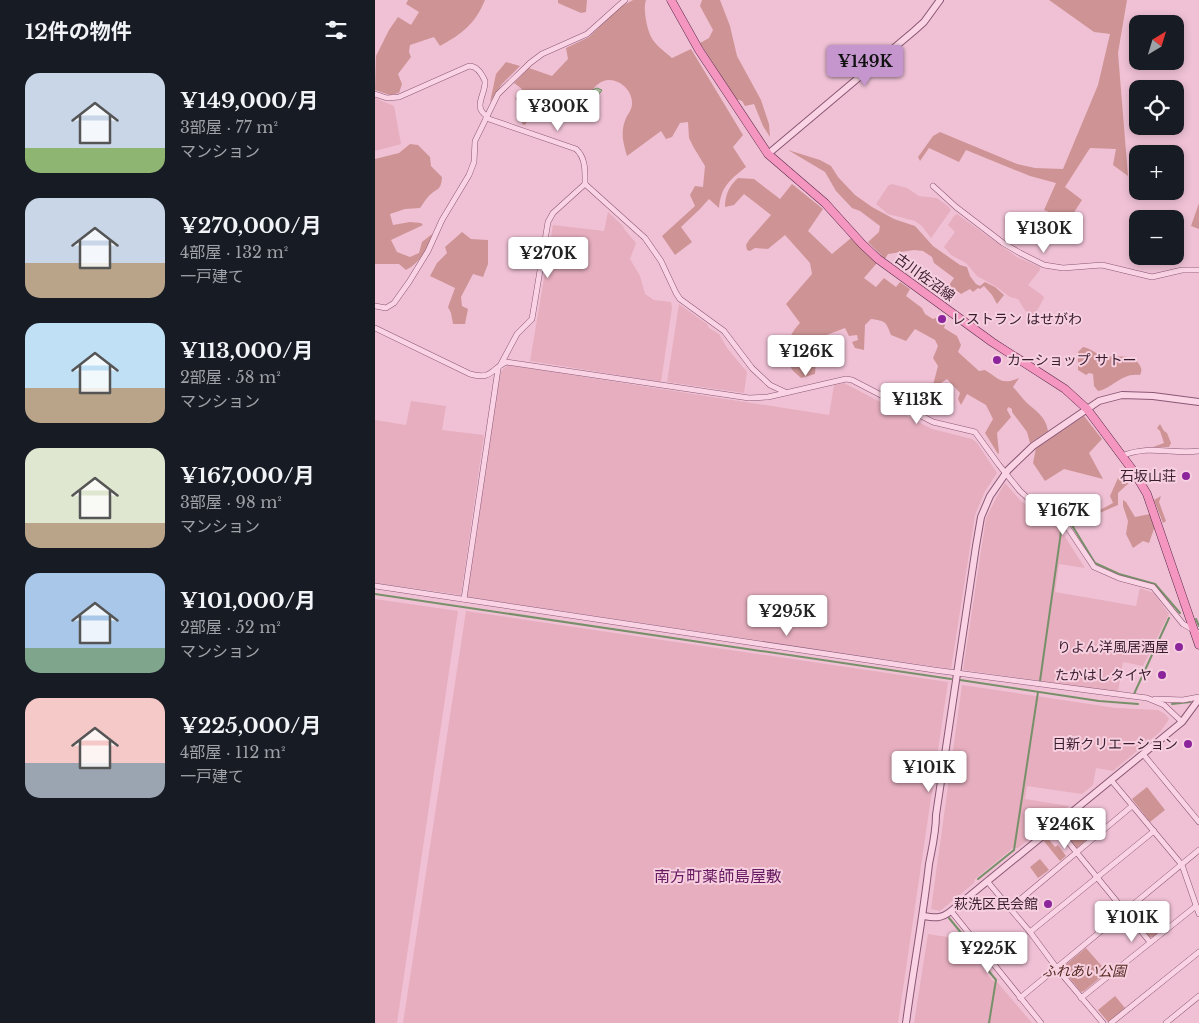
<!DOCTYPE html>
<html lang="ja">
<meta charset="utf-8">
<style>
body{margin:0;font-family:"Libre Baskerville","Noto Sans JP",serif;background:#242831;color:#f1f3f6;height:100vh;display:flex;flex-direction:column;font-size:19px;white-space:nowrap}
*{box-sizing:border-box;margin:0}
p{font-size:16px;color:#9ea1a6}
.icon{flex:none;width:28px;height:28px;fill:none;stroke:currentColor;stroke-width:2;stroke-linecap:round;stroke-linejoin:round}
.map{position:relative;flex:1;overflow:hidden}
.side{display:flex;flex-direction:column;background:#171b24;width:375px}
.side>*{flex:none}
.needle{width:32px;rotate:38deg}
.buttons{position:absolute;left:754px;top:15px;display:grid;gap:10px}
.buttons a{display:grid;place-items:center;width:55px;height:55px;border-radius:10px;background:#171b24;box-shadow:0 2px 8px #0003;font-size:25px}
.price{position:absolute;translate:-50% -42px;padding:0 11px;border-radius:5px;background:#fff;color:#222;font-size:16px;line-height:32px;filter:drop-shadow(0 1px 2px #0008)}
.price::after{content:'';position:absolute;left:50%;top:30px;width:15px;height:11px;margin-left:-8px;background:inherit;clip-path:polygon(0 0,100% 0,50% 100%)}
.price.selected{background:#c496cd;color:#111}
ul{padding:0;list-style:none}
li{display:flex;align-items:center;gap:15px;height:125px;padding:0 25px}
li span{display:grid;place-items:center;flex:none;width:140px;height:100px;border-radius:15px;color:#555}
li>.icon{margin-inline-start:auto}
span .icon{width:60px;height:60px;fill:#fffc;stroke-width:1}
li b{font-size:21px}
h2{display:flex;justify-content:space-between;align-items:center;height:60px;padding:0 25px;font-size:21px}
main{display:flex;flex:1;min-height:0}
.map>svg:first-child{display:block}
</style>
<main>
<section class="side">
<h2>12件の物件<svg class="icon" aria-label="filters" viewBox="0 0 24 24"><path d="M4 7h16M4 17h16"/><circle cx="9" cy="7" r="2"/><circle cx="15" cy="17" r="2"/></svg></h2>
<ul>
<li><span style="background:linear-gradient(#c9d6e8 75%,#8fb573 0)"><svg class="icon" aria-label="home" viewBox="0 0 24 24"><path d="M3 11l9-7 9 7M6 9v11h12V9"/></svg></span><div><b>¥149,000/月</b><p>3部屋 · 77 m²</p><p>マンション</p></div></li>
<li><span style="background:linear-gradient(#c9d6e8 65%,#b9a48a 0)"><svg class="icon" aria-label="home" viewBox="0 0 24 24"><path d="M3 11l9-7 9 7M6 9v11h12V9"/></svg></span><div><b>¥270,000/月</b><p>4部屋 · 132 m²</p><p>一戸建て</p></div></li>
<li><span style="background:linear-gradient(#bfe0f5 65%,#b9a48a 0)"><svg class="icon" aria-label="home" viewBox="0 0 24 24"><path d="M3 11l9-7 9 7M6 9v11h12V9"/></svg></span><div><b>¥113,000/月</b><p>2部屋 · 58 m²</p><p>マンション</p></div></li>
<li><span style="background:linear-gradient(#dfe7d0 75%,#b9a48a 0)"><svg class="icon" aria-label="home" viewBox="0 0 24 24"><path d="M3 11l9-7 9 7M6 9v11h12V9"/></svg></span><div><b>¥167,000/月</b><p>3部屋 · 98 m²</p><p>マンション</p></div></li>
<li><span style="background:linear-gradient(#a9c7e8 75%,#7fa58c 0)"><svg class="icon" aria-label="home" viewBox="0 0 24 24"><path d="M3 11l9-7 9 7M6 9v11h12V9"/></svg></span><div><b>¥101,000/月</b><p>2部屋 · 52 m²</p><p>マンション</p></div></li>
<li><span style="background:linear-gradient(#f6c9c9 65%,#9aa5b1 0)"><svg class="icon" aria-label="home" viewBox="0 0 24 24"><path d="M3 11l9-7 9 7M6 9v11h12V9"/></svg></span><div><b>¥225,000/月</b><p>4部屋 · 112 m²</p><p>一戸建て</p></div></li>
</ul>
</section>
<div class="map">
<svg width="824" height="1023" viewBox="0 0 824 1023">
<rect width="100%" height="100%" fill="#f0c1d5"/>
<g fill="#e6aebe">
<path d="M0,98L19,106L26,144L0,151Z"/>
<path d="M517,184L532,188L544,196L562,198L574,207L576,210L556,238L547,226L540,221L513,214L501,204L513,186Z"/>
<path d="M233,212L248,226L249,229L261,243L255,259L265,276L270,294L279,300L296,302L297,308L286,382L155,361L178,225L229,231Z"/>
<path d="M582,214L642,257L665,267V270L653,285L668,296L669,298L658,318L649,309L643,299L635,297L620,286L602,276L591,263L576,255L569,247L580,232L573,225L579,216Z"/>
<path d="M304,304L332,324L334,328L344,334L352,348L372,372L369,393L292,382Z"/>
<path d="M133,365L454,415L459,385L469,383L557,429L597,439L602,443L622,473L610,491L600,515L576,669L92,597L125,375L127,370Z"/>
<path d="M36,401L71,406L67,430L109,435L86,595L0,583V420L31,425Z"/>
<path d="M630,483L646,501L685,529L710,568L684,564L680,592L761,606L765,588L779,593L794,614L768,666L748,662L743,692L588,670L611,518L620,500Z"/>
<path d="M0,599L83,611L22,1023H0Z"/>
<path d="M91,611L573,682L523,1023H28Z"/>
<path d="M587,685L741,708L783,710L790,714L794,719L786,731L738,771L721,768L718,785L707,794L652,786L650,799L694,806L643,848H638L600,879L599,883L565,911L556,909Z"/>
<path d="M553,934L585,939L617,980L623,983L657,1023H539Z"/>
</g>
<g fill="#ce9495">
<path d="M33,0H110C100,24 87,34 65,46L59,37L35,45L34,52L36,57L23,74L27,84L24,93L15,95L0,90L1,56L14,30L23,17L36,25L44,12L31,4Z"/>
<path d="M183,0H212L211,12L206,13L183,3Z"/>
<path d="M258,0H271C269,6 270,13 271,20C275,42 281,44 297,58L316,49L368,135L358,147L371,167C355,180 346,186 344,208L334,199L325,209L306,227L317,242L300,255L287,236L320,206L315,195L320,186L328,187L330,166L319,148L314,138L313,122L305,123L297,137L291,139L286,131L252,156C248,142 245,132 251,118C253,114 257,109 257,104C258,87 236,72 222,85C218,88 216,94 214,98L204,99L188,122L180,117V108L171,100L163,105L150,125L147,124L149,106L140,99L147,89L139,83L154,68L177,76L193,59L191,48L214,37L245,7Z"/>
<path d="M327,0H345L355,26L362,56L386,100L394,124L395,137L388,126L379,104L370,106L367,101L361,99L325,43L334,38L338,30L325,6Z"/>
<path d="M674,0H752L743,53L753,176L738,165L741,149L715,148L690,187L707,200L694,220L669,210L681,183L655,176L591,150L584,162L554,148L545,161L543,157L558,136L565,132L642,164L660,168L688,169L723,85L735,34L719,32Z"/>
<path d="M131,62L145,66L127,84L115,102L121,74Z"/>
<path d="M35,144L43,145L55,157L56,166L67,177C66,192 62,187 53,197C50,200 48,204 45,208L30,209L15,214L18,225L35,222L46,223L48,225L16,240L22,252L35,257L44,253L47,242L57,234C54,249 44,263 31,270L24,264H0V159L24,153Z"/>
<path d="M413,150L445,160L456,166L463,177L480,195L497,207L519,219L540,226L558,246L585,265L592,267L595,276L601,284L605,286L610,282L620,287L629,295L622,304L617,295L609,286L605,289L603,288L598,292L595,289L586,294L574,285L579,278L559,263L557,257L548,251L539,250L513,254L510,259L493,242L504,232L505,226L485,211L477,208L461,191L450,172Z"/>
<path d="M363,178L379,179L405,199L417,184L448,209L433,231L457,254L476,238L502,263L489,278L501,287L509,278L521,287L525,282L535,289L531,296L547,308L550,314L558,319L561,318L570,325L569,328L582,336L586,345L583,352L604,371L610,370C626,380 626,385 644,378L638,387C643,392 647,398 652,403C661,411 671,417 673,431L655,443L652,432L637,412V409L633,407L632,410L636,417L622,433L624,453L623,454L610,433L618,419L611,405L592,394L586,405L583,399L585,393L572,379L563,385C562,395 570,401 569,410L558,385L563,366L558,358L563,346L560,340L540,329L531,341L516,335C511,321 510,321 496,319L490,325L489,350L480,348L477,342L483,340L482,335L474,336L470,328L449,336L442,350L440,374L426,378C423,375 417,371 415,366C408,350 414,334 425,323L411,304L437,274L435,263L410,235L393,249L380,248L375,251L372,250L371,245L374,240L396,215L369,194L359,205L350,207C350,195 354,186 363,178Z"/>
<path d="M824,203V229L816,226Z"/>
<path d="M87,232L96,239L113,240V264L108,277L98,274L86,297L87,306L93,309L90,324H78L76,313L73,307L80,288L55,276L62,263L72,253L70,247Z"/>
<path d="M708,347C716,348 721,355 730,356C742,358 757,353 764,364C767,369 767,371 765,375C747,372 738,388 723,391L719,386L718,374L714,373L711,375L703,370V352Z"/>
<path d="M709,416L727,439L714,453L728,479L689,469L670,481L658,463L661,448Z"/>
<path d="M785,424L789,431L792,433L796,443L794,447H778L789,443L785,431L782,428Z"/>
<path d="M751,470L758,479L743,493V505L720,515L721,512L738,503L735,496L743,478L749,474Z"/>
<path d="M786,496L784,502L791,521L788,523L779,500Z"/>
<path d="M748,500L751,502L760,517L775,514L780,526L774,543L768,541L758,548L751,534L753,521L748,506Z"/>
<path d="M772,787L790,810L775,822L757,799Z"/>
<path d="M705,808L723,830L702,848H698L683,830V826Z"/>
<path d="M672,837L680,847L683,845L691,856L685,861L668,840Z"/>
<path d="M665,859L674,870L663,878L655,867Z"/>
<path d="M783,920L790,929L779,937H775L769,931Z"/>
<path d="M711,948L732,972L709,991L706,992L688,970L689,966Z"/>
<path d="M740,996L750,1008L733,1022L723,1010Z"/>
</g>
<path fill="#b0c2a4" stroke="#78906a" d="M222,88L227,90L222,97L217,100L206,98V94H212L215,91Z"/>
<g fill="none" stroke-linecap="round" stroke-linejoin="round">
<g stroke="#78906a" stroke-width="2">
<path d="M656,496L695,522L720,563L744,574L780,584L805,613"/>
<path d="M0,594L576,679"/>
<path d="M821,619L824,626"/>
<path d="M585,680L724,701L763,704"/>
<path d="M665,681L686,532"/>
<path d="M759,694L794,618"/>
<path d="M797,704L815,702"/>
<path d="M603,879L639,850L663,692"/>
<path d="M574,918L592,940L590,942L621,980L614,1023"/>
</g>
<defs>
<g id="minor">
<path d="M0,94L12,98L24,97L94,66C102,66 107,74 110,81C111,94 97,107 112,116"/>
<path d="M111,118L201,149C211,158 210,171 210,184L270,238L286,261L301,293L305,299L349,331L377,368L395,385L410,392"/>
<path d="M558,186L581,207L628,243L645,253L669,265L688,268L727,265L777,277L807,270H824"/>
<path d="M0,306L11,308L19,303L34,282L53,251L67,220L94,175L99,162L100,141L123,94L155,63L167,54L212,34L250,0"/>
<path d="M0,328L95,374C117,380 115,370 131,362L374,398L393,397L471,379L477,380L558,422L600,432L624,465L645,491L656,501L691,525L719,567L744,578L778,587L808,624L824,633"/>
<path d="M126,364L142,334L157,319L173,222L178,213L210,184"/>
<path d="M747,456C775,444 797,455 824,451"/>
<path d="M0,586L559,670L772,698L789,705L807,722"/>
<path d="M89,599L123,369"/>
<path d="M780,699L808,700L824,697"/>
<path d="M768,754L824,822"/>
<path d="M736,780L807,865L824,914"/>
<path d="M680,826L775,942"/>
<path d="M612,881L655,932L684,971L728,1023"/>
<path d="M635,908L757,806"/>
<path d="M576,911L666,1023"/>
<path d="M655,932L779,831"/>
<path d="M645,998L824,850"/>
<path d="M706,998L821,906"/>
<path d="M736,1023L824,952"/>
<path d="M791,1023L824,996"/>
</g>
<g id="tertiary">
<path d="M393,154L539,31L549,22L565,0"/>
<path d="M548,916C560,918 566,919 576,911L807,722L824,699"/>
<path d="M531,1023C538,970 548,918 554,864C557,848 561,833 561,815L601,546L606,517L615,496L633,470L658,446L724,401L747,395L778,396L824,402"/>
</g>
<path id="primary" d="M296,0L324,50L393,154L450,203L487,244L503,259L617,342L690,389L702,400L712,409L759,472L772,494L824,645"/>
</defs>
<use href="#minor" stroke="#8a5775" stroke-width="6"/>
<use href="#tertiary" stroke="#8a5775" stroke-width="8"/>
<use href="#primary" stroke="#572c49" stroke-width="9"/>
<use href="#minor" stroke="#fad4e4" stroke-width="5"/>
<use href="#tertiary" stroke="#fad4e4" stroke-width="6"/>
<use href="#primary" stroke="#f596c0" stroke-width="8"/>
</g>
<g fill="#8c259b" stroke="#f7d0e0" stroke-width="2">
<circle cx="567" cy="319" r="5"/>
<circle cx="622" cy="360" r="5"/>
<circle cx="811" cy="476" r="5"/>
<circle cx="804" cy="647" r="5"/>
<circle cx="787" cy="675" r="5"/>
<circle cx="813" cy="744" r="5"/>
<circle cx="673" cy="904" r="5"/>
</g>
<g text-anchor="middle" stroke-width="4" stroke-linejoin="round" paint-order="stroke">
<g font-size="14" fill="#391d2f" stroke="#f7d0e0">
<text transform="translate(550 277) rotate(36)" y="5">古川佐沼線</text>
</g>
<g font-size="14" fill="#391d2f" stroke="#f7d0e0" text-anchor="end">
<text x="577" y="324" text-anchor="start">レストラン はせがわ</text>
<text x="632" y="365" text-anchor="start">カーショップ サトー</text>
<text x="801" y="481">石坂山荘</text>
<text x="794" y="652">りよん洋風居酒屋</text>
<text x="777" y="680">たかはしタイヤ</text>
<text x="803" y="749">日新クリエーション</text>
<text x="663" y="909">萩洗区民会館</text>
</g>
<g font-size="14" font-style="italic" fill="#562922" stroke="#f7d0e0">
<text x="709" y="976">ふれあい公園</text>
</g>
<g font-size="16" fill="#671a61" stroke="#f7d0e0">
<text x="343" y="882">南方町薬師島屋敷</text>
</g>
</g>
</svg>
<div class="buttons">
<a><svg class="needle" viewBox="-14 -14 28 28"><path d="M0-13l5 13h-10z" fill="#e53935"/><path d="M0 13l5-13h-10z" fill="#9ea1a6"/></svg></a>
<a><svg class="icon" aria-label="locate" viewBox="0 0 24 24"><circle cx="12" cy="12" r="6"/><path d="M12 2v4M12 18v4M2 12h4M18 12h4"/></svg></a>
<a>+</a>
<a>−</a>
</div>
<b class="price selected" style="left:490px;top:87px">¥149K</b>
<b class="price" style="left:183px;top:132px">¥300K</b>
<b class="price" style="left:669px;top:254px">¥130K</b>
<b class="price" style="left:173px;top:279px">¥270K</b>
<b class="price" style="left:431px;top:377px">¥126K</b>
<b class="price" style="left:542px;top:425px">¥113K</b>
<b class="price" style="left:688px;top:536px">¥167K</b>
<b class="price" style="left:412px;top:637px">¥295K</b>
<b class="price" style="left:554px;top:793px">¥101K</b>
<b class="price" style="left:690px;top:850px">¥246K</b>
<b class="price" style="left:757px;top:943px">¥101K</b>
<b class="price" style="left:613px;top:974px">¥225K</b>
</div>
</main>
